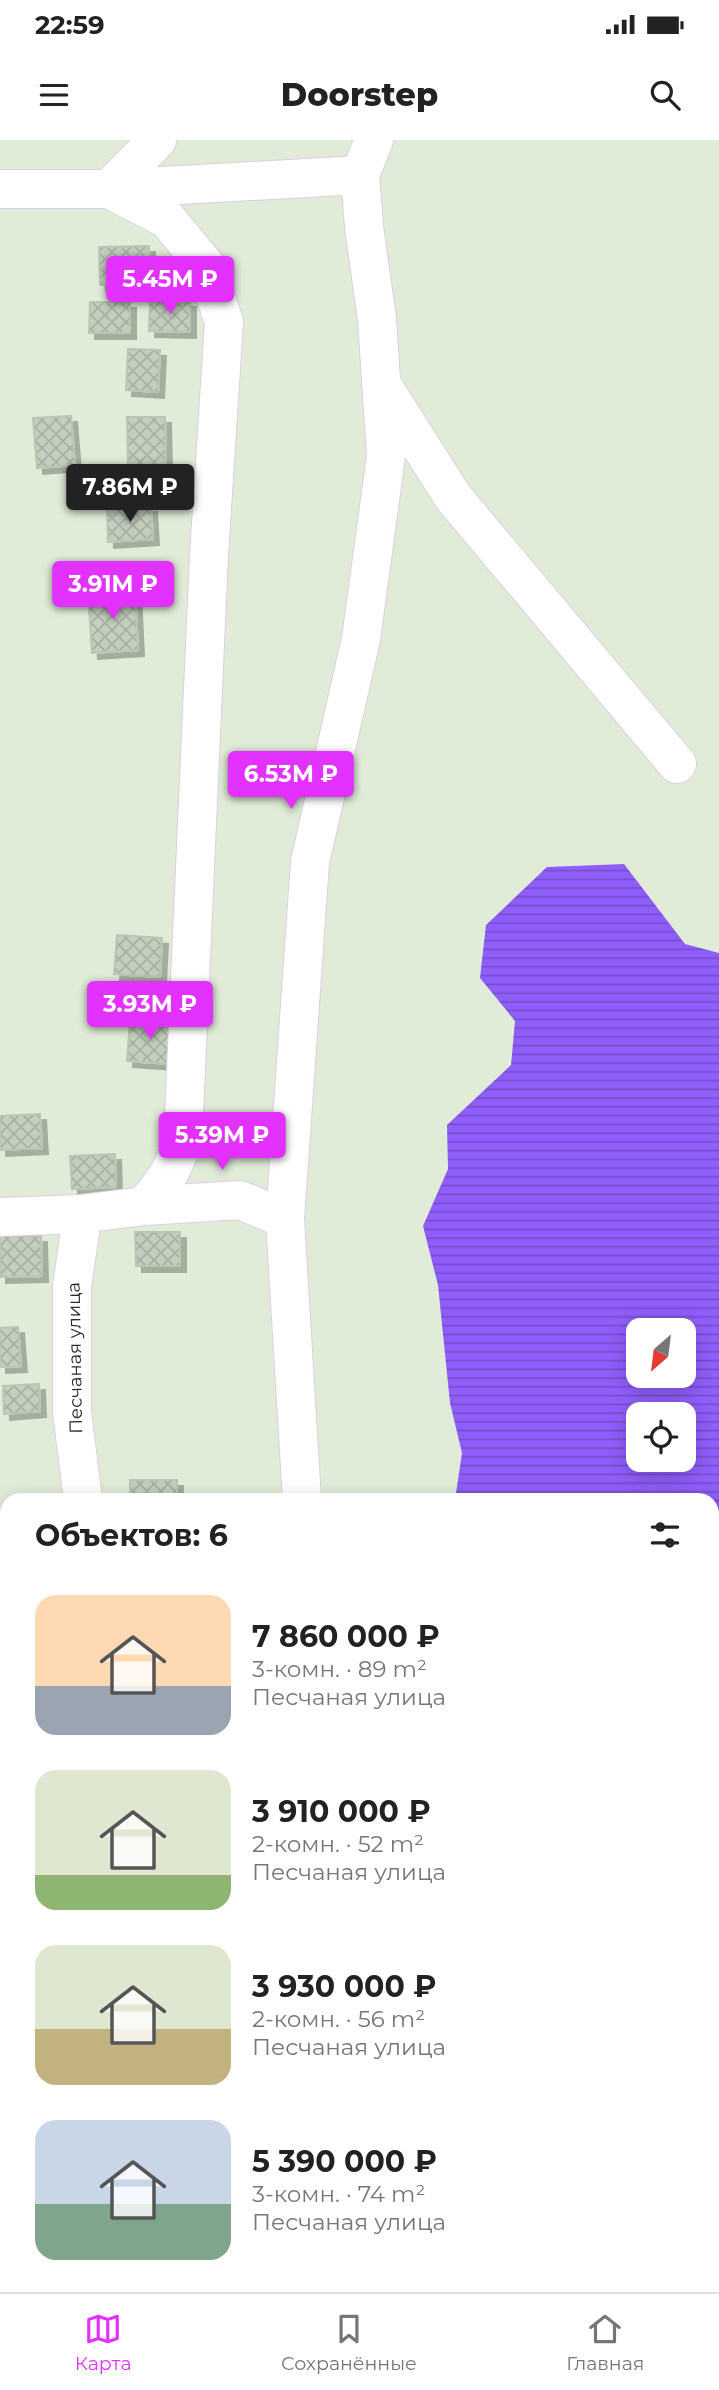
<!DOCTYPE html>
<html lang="ru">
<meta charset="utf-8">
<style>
body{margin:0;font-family:Montserrat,sans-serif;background:#f2f2f2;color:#222;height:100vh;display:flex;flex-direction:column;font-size:26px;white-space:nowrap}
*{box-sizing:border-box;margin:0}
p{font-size:23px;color:#767676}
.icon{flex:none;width:38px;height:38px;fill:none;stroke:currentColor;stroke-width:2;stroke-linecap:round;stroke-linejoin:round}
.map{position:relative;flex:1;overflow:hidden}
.details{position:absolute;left:0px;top:1353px;width:719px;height:800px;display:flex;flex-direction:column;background:#fff;border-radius:21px 21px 0 0;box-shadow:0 4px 18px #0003}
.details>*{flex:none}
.needle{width:46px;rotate:208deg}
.fabs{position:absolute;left:626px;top:1178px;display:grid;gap:14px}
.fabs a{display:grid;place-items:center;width:70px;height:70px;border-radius:14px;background:#fff;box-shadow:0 4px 18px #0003;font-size:35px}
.price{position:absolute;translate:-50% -60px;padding:0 16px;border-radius:7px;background:#e332ff;color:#fff;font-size:23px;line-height:46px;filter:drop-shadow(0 2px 4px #0008)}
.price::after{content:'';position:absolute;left:50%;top:42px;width:21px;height:16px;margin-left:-10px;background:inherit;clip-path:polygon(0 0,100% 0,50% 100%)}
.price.current{background:#222;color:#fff}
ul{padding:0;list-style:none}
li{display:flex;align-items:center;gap:21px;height:175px;padding:0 35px}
li span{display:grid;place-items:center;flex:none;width:196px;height:140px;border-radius:21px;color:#555}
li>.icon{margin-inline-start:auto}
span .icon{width:84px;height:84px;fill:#fffc;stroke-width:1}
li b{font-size:30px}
h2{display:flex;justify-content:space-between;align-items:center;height:84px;padding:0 35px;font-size:30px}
.status{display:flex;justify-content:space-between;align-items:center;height:49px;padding:0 35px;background:#fff;direction:ltr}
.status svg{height:19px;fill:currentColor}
header{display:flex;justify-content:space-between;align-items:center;height:91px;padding:0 35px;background:#fff;font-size:32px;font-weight:800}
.menu{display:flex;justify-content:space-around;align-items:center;height:98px;border-top:2px solid #e0e0e0;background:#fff;font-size:19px;color:#767676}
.menu a{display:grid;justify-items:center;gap:4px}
.menu .current{color:#e332ff}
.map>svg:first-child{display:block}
</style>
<div class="status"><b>22:59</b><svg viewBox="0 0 49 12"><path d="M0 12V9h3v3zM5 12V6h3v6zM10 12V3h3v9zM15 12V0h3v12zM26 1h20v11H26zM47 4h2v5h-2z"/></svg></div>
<header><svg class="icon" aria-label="menu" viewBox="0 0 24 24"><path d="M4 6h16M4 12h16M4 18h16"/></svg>Doorstep<svg class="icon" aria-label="search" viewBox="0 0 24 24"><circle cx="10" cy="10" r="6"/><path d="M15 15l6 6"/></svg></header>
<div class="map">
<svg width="719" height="2152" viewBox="0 0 719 2152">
<defs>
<pattern id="water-rules" width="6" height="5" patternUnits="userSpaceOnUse" patternTransform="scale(1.75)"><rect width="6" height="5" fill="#905efb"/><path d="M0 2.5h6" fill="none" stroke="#764ecb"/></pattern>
<pattern id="building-cross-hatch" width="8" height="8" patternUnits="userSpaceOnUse" patternTransform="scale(1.75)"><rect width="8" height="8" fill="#c3cebe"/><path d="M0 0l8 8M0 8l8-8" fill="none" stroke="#a8b1a3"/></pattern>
<filter id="shadow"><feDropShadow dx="6" dy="6" stdDeviation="0" flood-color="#0004"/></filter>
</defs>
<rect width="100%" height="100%" fill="#e0ecd8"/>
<path fill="url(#water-rules)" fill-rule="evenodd" d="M624,724L685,804L719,813V2147L585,2146H712V1360H455L462,1313L450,1263L438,1145L423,1086L448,1029L447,985L511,925L515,881L480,838L486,785L547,727ZM639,1190H684V1236H639ZM639,1274H684V1320H639Z"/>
<g fill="url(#building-cross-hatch)" stroke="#b8c7b1" stroke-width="2" filter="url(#shadow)">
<path d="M149,106L150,145H100L99,107Z"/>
<path d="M150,160L190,161V192L149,191Z"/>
<path d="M90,162H130V193H89Z"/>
<path d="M128,209L160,210L158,252L126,250Z"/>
<path d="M71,276L75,325L37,328L33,278Z"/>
<path d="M127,277H165L166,326L128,327Z"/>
<path d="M151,366L153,399L108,402L107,368Z"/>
<path d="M135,449L138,510L92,513L88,452Z"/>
<path d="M117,795L162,798L160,837L114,834Z"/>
<path d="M130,879L172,882L169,924L127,921Z"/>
<path d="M40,974L42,1008L0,1010V976Z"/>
<path d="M115,1014L116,1047L72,1049L70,1016Z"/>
<path d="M135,1092H180V1126H136Z"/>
<path d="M0,1096H41L42,1136L0,1137Z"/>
<path d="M18,1187L21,1226L0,1227V1188Z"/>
<path d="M39,1244L40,1271L4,1274L3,1246Z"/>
<rect x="130" y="1340" width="47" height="20"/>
<path d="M83,2146H123L121,2152H81Z"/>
</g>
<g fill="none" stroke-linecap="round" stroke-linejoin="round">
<defs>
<g id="minor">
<path d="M0,49H109L360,35"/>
<path d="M384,248L453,357L677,624"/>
<path d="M144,1066L240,1060L285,1079"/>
<path d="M0,1077L80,1074"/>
<path d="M83,1360L72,1272V1146L80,1092V1074L144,1066C164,1043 176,1027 183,997L209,415L224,182L205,125L167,79L109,49L157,0"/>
<path d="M302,1360L285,1079L310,722L361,499L386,316L377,179L364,87L360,35L374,0"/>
<path d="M358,2146L360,2152"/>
<path d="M190,2152V2146"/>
<path d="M273,2152L274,2146"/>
</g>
</defs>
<use href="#minor" stroke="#e0cde3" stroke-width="40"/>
<use href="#minor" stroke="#fff" stroke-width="38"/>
</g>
<g text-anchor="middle" stroke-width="7" stroke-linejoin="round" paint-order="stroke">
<g font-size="18" fill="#282828" stroke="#fff">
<text transform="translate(75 1218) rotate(-91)" y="6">Песчаная улица</text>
</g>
</g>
</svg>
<div class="fabs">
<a><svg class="needle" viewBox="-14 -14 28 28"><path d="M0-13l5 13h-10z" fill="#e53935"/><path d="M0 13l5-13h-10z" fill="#767676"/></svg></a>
<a><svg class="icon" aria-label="locate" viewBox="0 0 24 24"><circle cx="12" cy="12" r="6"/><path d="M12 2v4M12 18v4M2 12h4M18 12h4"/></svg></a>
</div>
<b class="price" style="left:170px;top:176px">5.45M ₽</b>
<b class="price current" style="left:130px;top:384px">7.86M ₽</b>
<b class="price" style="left:113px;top:481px">3.91M ₽</b>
<b class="price" style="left:291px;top:671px">6.53M ₽</b>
<b class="price" style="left:150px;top:901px">3.93M ₽</b>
<b class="price" style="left:222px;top:1032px">5.39M ₽</b>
<section class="details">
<h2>Объектов: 6<svg class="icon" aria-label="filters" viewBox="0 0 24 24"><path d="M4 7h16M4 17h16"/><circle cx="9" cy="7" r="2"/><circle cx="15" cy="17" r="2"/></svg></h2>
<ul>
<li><span style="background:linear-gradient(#ffd9b3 65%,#9aa5b1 0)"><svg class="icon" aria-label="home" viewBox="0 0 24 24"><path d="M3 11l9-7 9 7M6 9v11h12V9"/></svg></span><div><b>7 860 000 ₽</b><p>3-комн. · 89 m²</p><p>Песчаная улица</p></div></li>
<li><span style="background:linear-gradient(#dfe7d0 75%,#8fb573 0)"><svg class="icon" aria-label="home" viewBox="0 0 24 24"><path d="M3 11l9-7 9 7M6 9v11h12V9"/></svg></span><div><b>3 910 000 ₽</b><p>2-комн. · 52 m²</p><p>Песчаная улица</p></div></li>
<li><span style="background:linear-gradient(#dfe7d0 60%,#c2b280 0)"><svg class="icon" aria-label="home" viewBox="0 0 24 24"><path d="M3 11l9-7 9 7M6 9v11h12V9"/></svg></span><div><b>3 930 000 ₽</b><p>2-комн. · 56 m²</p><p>Песчаная улица</p></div></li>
<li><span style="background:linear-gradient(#c9d6e8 60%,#7fa58c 0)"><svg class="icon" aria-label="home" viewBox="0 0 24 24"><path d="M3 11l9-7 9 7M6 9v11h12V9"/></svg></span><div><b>5 390 000 ₽</b><p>3-комн. · 74 m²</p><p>Песчаная улица</p></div></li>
</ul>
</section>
</div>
<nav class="menu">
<a class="current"><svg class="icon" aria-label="map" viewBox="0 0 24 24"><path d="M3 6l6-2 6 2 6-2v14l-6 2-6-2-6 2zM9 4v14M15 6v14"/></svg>Карта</a>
<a><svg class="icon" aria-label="saved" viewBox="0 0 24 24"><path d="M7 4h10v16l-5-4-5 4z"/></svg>Сохранённые</a>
<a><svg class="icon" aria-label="home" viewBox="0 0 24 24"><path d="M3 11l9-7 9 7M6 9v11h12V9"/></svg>Главная</a>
</nav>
